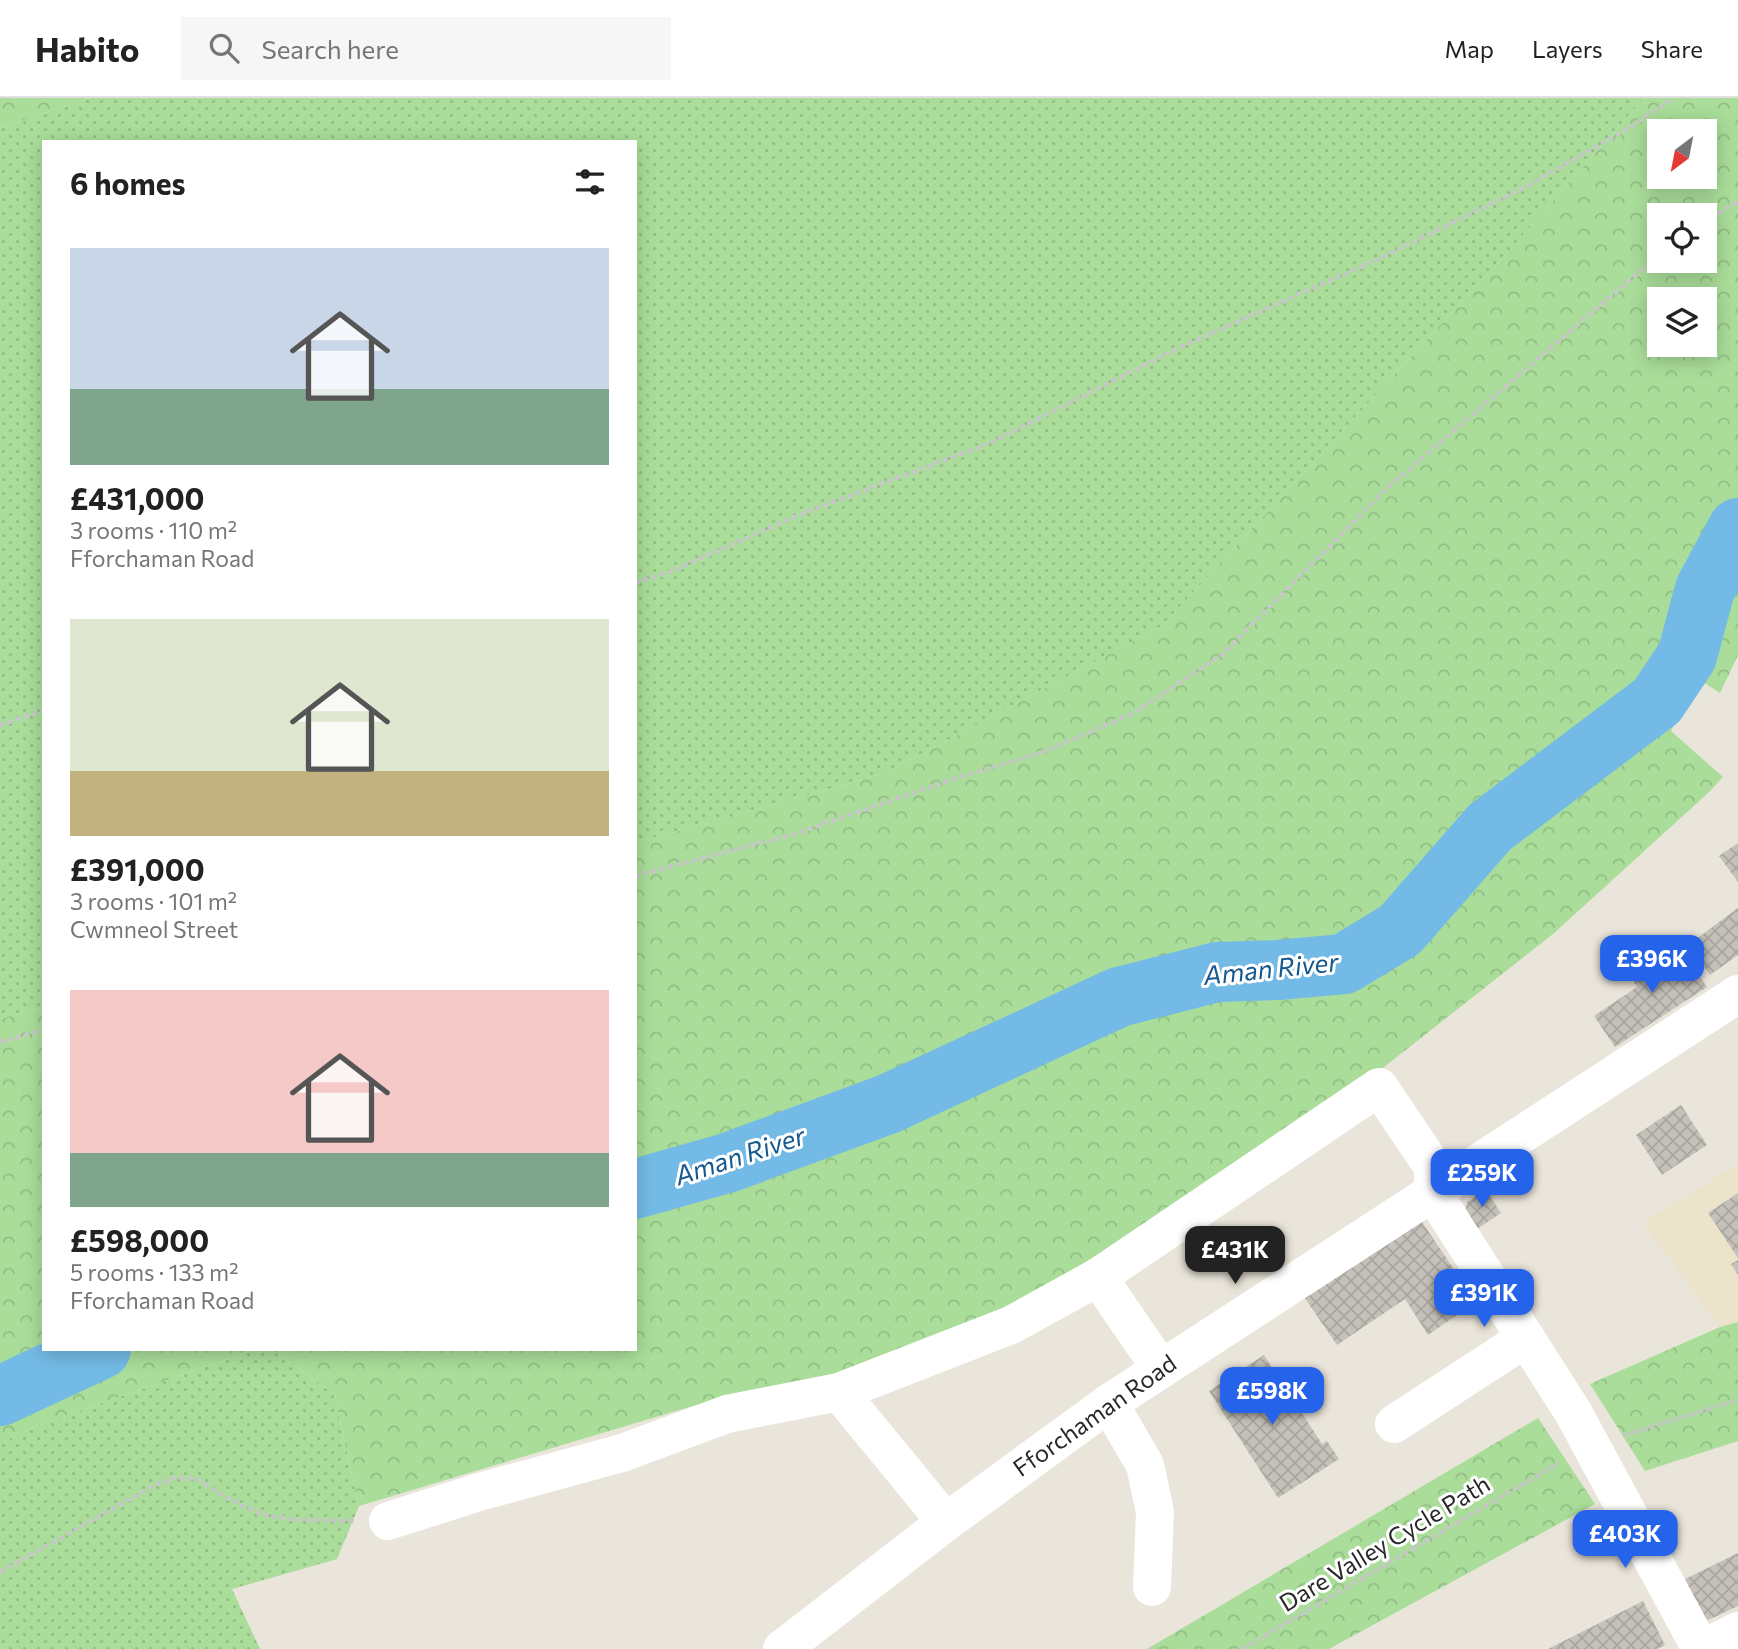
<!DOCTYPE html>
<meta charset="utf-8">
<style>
body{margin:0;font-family:Commissioner,sans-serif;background:#f6f6f6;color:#222;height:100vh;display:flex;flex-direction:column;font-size:26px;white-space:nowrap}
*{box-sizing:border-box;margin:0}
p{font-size:23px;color:#767676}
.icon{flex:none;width:38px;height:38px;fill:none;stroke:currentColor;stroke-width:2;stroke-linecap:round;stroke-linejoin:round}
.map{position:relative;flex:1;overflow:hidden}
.details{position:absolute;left:42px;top:42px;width:595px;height:1211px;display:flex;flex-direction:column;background:#fff;border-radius:0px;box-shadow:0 4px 18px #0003}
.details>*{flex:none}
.needle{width:46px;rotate:212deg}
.tools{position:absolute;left:1647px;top:21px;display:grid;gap:14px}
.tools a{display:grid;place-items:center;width:70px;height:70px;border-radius:0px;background:#fff;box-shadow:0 4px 18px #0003;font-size:35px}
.price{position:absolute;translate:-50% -60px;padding:0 16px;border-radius:14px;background:#2563eb;color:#fff;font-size:23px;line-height:46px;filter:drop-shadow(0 2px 4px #0008)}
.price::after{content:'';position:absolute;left:50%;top:42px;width:21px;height:16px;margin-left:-10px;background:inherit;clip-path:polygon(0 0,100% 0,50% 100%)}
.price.active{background:#222;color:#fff}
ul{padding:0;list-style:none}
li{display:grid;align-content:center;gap:14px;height:371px;padding:0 28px}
li span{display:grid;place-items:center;height:217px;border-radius:0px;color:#555}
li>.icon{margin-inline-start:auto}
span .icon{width:126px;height:126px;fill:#fffc;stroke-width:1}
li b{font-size:30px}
h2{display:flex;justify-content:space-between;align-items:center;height:84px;padding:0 28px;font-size:30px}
header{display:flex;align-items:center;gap:42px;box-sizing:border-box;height:98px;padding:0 35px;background:#fff;border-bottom:2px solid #e0e0e0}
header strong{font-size:33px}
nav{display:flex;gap:38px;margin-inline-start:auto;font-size:24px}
.search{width:490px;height:63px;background:#f6f6f6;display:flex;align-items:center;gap:18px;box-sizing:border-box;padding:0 24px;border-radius:0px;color:#767676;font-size:26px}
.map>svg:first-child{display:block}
</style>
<header>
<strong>Habito</strong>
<div class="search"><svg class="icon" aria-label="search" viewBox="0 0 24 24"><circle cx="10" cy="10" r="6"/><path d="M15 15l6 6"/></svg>Search here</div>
<nav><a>Map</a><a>Layers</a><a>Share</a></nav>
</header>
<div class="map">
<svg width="1738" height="1551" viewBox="0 0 1738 1551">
<defs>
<pattern id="grass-dots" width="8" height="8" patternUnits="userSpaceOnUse" patternTransform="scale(1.75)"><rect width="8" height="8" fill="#a9dd99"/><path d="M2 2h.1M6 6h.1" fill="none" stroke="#91be84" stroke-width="1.8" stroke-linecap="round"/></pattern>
<pattern id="forest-crowns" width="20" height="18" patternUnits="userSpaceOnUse" patternTransform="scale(1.75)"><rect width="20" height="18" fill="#a9dd99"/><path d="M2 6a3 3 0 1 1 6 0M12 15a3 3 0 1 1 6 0" fill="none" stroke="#91be84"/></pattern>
<pattern id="building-cross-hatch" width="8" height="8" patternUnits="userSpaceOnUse" patternTransform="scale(1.75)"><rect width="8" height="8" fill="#c5c1ba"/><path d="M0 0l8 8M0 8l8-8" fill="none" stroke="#a9a6a0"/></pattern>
</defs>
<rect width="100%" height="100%" fill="#eae5da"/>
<path fill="#ebe4ca" d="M1738,1066V1224L1720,1229L1643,1125Z"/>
<g fill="url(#grass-dots)">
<path d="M89,0H1644L1507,155L1162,528L886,675L635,745V44H44V909L0,921V30Z"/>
<path d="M256,1251H271L334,1296L359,1408L337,1461L232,1491L260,1551H0V1347L20,1334Z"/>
</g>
<g fill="url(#forest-crowns)" fill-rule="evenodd">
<path d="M0,0H89L0,30Z"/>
<path d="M1644,0H1738V557L1720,595L1697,580L1671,633L1723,679L1707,696L1553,836L1384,969L1093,1167L995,1219L822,1282L696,1307L359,1408L334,1296L271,1251H635V745L886,675L1162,528L1507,155ZM1659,33H1704V79H1659ZM1659,117H1704V163H1659ZM1659,201H1704V247H1659Z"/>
<path d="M44,909V1251H256L20,1334L0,1347V921Z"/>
<path d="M1738,1224V1343L1645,1373L1590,1286L1720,1229Z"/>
<path d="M1538,1320L1595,1406L1329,1551H1147Z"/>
</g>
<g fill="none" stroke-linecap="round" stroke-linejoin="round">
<g stroke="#73bbe6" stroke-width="60">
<path d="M635,1091L727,1065L888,1006L1119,899L1217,874L1278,872L1344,866L1400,832L1490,729L1657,603L1687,558L1705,491L1738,430"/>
<path d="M0,1298L101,1251"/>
</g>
</g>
<g fill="url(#building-cross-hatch)">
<path d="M1738,745V784L1719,758Z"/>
<path d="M1738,810V857L1710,877L1688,847Z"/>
<path d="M1677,844L1707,889L1615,949L1594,918L1637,889L1629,876Z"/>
<path d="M1681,1007L1707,1047L1662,1077L1636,1037Z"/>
<path d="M1486,1092L1501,1115L1477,1131L1465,1113L1467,1104Z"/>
<path d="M1738,1095V1160L1708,1115Z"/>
<path d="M1418,1118L1476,1204L1428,1237L1405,1201L1337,1247L1302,1196Z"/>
<path d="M1738,1162V1177L1731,1166Z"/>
<path d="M1264,1257L1322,1346L1327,1343L1339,1361L1278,1400L1209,1293Z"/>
<path d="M1738,1455V1508L1702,1525L1681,1483Z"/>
<path d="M1643,1503L1665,1547L1657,1551H1548Z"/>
</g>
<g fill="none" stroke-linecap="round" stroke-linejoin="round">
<g stroke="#c7c7c7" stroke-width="4.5" stroke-dasharray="5 3.5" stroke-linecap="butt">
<path d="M1704,125L1738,103"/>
<path d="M635,485L670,474L801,416L990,345L1172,253L1385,158L1529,87L1627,31L1674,0"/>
<path d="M0,627L44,612"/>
<path d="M635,778L791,737L954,681L1043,654L1132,616L1223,556L1386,391L1659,157"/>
<path d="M0,944L44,932"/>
<path d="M1625,1337L1738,1302"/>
<path d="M0,1474L155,1387L174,1380L198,1381L223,1398L263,1417L301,1422L356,1423"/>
<path d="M1242,1551L1559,1365"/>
</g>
<g stroke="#fff" stroke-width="38">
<path d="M1098,1179L1161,1271"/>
<path d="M839,1294L946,1424"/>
<path d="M1109,1305L1145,1367L1155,1414L1152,1489"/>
<path d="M1394,1326L1526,1240"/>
<path d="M388,1423L479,1394L622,1355L727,1316L839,1294L1011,1227L1098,1179L1379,989L1433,1069V1095L1573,1314L1701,1551"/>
<path d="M782,1551L946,1424L1109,1305L1738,896"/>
<path d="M1703,1551L1738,1533"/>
</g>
</g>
<g text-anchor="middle" stroke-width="6" stroke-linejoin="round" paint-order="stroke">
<g font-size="24" fill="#282828" stroke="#fff">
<text transform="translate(1095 1318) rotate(-35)" y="8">Fforchaman Road</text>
<text transform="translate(1385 1446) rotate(-31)" y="8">Dare Valley Cycle Path</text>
</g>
<g font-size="26" font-style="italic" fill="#15588f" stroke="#fff">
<text transform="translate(1271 871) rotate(-6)" y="9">Aman River</text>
<text transform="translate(740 1058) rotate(-18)" y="9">Aman River</text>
</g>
</g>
</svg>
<div class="tools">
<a><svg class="needle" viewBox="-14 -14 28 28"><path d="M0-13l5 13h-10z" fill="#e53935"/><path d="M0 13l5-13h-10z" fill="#767676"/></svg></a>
<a><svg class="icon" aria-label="locate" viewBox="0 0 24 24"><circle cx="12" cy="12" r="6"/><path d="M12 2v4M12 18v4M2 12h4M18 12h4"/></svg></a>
<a><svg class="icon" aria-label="layers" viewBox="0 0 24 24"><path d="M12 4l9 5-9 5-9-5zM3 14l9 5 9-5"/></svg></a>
</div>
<b class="price" style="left:1652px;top:897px">£396K</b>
<b class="price" style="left:1482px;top:1111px">£259K</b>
<b class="price active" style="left:1235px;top:1188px">£431K</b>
<b class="price" style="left:1484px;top:1231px">£391K</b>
<b class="price" style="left:1272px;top:1329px">£598K</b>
<b class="price" style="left:1625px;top:1472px">£403K</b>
<section class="details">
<h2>6 homes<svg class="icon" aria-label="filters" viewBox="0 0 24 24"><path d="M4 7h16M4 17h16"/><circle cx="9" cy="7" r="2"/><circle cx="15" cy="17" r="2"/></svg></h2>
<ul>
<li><span style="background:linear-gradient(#c9d6e8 65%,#7fa58c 0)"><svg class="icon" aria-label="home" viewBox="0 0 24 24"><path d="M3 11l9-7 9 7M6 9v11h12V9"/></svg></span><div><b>£431,000</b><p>3 rooms · 110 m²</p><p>Fforchaman Road</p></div></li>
<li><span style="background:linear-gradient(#dfe7d0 70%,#c2b280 0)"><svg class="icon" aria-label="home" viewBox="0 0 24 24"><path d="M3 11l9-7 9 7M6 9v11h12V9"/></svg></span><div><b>£391,000</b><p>3 rooms · 101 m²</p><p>Cwmneol Street</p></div></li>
<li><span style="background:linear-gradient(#f6c9c9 75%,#7fa58c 0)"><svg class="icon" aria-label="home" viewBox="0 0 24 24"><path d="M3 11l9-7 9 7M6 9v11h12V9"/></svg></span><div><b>£598,000</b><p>5 rooms · 133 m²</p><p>Fforchaman Road</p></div></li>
</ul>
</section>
</div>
